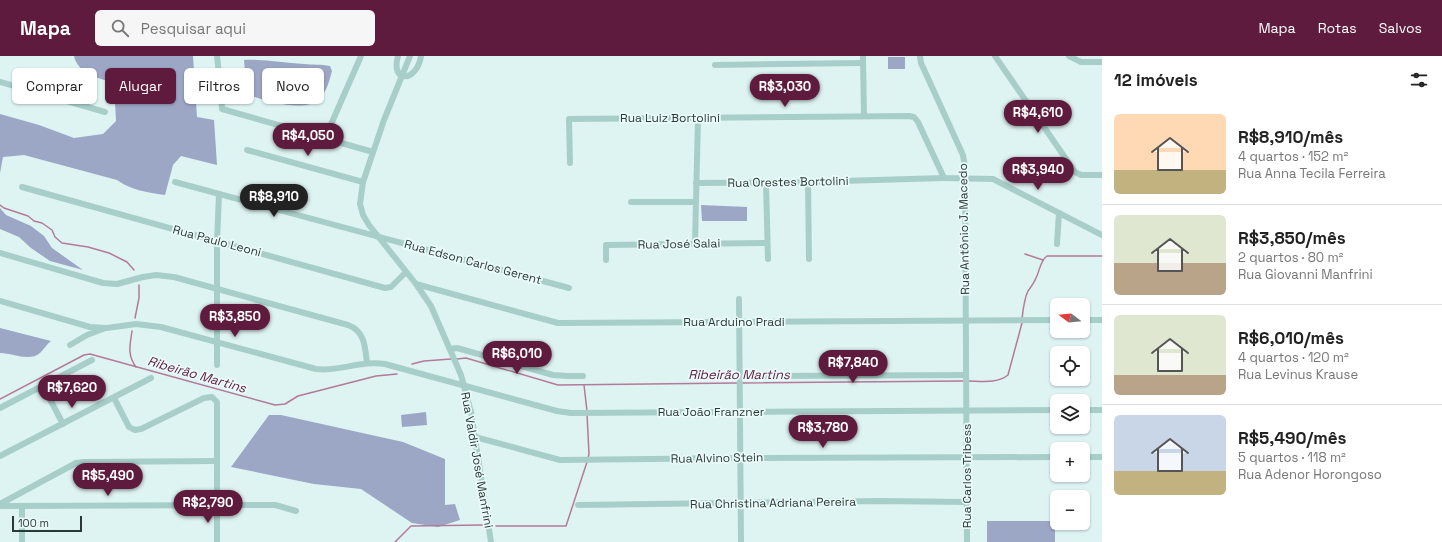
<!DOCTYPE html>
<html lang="pt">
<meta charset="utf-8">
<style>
body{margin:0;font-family:"Space Grotesk",sans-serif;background:#f6f6f6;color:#222;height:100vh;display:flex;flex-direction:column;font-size:15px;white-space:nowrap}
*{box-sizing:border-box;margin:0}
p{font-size:13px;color:#767676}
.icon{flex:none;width:22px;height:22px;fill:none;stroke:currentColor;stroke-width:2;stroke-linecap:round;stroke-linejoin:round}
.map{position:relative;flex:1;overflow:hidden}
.sheet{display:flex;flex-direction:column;background:#fff;width:340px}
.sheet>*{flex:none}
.guide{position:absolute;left:12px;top:12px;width:380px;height:36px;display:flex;gap:8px}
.needle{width:26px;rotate:286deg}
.fabs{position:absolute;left:1050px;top:242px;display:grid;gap:8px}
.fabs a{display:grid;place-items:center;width:40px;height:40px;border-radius:6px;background:#fff;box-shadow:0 1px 3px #0004;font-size:20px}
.scale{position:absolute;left:12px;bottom:10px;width:70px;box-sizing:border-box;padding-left:4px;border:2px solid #293a36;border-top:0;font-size:11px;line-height:14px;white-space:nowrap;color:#293a36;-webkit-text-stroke:3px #ebfbfb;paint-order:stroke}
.price{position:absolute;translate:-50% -34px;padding:0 9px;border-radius:14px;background:#5f1b3d;color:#fff;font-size:13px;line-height:26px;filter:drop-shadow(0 1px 2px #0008)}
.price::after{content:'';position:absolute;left:50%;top:24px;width:12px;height:9px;margin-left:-6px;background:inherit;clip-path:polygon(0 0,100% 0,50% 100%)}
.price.active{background:#222;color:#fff}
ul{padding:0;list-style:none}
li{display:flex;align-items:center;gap:12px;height:100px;padding:0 12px}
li+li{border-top:1px solid #e0e0e0}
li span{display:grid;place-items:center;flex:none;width:112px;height:80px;border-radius:6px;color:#555}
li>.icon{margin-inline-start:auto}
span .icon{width:48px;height:48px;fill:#fffc;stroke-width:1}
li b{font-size:17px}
h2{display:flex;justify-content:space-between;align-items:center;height:48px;padding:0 12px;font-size:17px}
.chip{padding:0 14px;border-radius:6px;background:#fff;box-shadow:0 1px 3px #0004;font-size:14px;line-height:36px}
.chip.active{background:#5f1b3d;color:#fff}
header{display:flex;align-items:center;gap:24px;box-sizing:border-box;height:56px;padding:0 20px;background:#5f1b3d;color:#fff}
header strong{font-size:19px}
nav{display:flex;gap:22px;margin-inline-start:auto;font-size:14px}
.search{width:280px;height:36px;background:#f6f6f6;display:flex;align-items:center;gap:10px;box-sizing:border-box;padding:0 14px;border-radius:6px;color:#767676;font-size:15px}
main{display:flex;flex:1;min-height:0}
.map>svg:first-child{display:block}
</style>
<header>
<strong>Mapa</strong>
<div class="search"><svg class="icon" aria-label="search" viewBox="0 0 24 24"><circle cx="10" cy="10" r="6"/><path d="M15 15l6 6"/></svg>Pesquisar aqui</div>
<nav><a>Mapa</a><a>Rotas</a><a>Salvos</a></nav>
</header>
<main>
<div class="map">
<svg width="1102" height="486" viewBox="0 0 1102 486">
<rect width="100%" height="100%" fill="#def4f3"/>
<g fill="#9ca6c5">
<path d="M74,0H193L197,61L214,64L217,109L181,100L173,109L165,139C146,136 133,135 117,124L24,99L3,101L0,117V58L39,69L74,82L103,78L116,65L114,27C99,22 78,18 74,0Z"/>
<rect x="888" y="1" width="17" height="12"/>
<path d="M244,4C265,3 284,7 304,8C313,9 321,8 330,10L332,15C329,26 327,35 319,43C306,57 263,45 247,38Z"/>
<path d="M701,149L747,151V165H702Z"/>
<path d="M0,152L6,159L31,170L44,180L52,192L83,214L50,205L31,192L19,181L0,173Z"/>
<path d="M0,272L51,285C47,288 44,293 40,297C29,306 13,297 0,297Z"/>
<path d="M426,356L427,369L402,371L401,359Z"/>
<path d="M269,359H281L403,386L445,403V449L455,448L460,464L438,471L412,467L361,433L314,428L231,411Z"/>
<rect x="987" y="465" width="68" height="21"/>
</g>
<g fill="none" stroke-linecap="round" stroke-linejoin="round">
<g stroke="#b37a99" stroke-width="1.5">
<path d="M0,149L4,152L28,160L34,165L42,167L52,174L55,181L62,187L88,191L109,197L127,206L134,214"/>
<path d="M1025,198L1043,204"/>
<path d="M135,262L139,242V229"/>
<path d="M1022,263C1023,254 1024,243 1028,235C1031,231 1034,227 1036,222C1040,214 1040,205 1047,200H1102"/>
<path d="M132,275C130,289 127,299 136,311"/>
<path d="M457,303L466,302L558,329L737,327"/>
<path d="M412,308L424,305L451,303"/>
<path d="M967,325C981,325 997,328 1008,319L1022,267"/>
<path d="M741,327L963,325"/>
<path d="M584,329L587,355"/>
<path d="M0,343L84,299L90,298L275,349L285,348L298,340L376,320L397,318"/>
<path d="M587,358L589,398L588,402"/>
<path d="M496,470H566L587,406"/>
<path d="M395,486L411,470L484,469"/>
</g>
<g stroke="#a8cec9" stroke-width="6">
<path d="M217,0L221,36L222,53L373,96"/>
<path d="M398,0C390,28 417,26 421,0"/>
<path d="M410,0L384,64L363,126L360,148L363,159L369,169L416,228L431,250L461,319L471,356L491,486"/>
<path d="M863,0L864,60"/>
<path d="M920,0L921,7L963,99L965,111L967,486"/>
<path d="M995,0L1075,116L1081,119H1102"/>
<path d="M1069,0L1081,6H1102"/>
<path d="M715,9L863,7"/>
<path d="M0,26L105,56"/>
<path d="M325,82L361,0"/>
<path d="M247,94L363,126"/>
<path d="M570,107L569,63L909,60L914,61L918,66L944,122L993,123L1102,179"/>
<path d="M175,126L569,232"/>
<path d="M808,126L809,203"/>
<path d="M696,127L808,126L944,122"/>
<path d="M766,127L768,203"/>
<path d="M22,131L385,232L391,231L406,216"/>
<path d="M631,146H695"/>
<path d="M695,187L698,62"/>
<path d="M1057,188L1059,157"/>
<path d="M0,197L103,227L117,228L143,221L156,219L174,221L348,269C365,275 365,291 367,307"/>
<path d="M606,204V189L767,187"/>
<path d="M416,228L558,267L1057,264"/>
<path d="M739,243L741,486"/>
<path d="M0,245L90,271L107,272L136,268L161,271L316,313C340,316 360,304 385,308L557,355L571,357L1057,354"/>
<path d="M1083,264H1102"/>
<path d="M70,289L87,279L103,273"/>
<path d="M450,293L457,292L553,319L568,320H583"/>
<path d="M217,309V186L219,138"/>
<path d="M739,320L966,319"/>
<path d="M43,330L63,368"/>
<path d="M114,342L129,371L135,374L141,373L204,342L212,341L217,346V486"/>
<path d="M0,352L92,304"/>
<path d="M1083,354H1102"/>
<path d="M475,381L560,404L740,402L1057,401"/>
<path d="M0,400L151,322"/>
<path d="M1083,401H1102"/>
<path d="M0,448L76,407L84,406L217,405"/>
<path d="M578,449L879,445L967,446"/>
<path d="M0,450L275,449L296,455"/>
<path d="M22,486V450"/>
</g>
</g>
<g text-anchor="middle" stroke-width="3.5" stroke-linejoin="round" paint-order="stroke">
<g font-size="12" fill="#293a36" stroke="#ebfbfb">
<text x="670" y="66">Rua Luiz Bortolini</text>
<text transform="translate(788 126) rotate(-1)" y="4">Rua Orestes Bortolini</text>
<text transform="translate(964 173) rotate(-91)" y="4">Rua Antônio J. Macedo</text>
<text transform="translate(217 185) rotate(15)" y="4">Rua Paulo Leoni</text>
<text transform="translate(679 188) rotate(-1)" y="4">Rua José Salai</text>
<text transform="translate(473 206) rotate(15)" y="4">Rua Edson Carlos Gerent</text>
<text x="734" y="270">Rua Arduino Pradi</text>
<text x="711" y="360">Rua João Franzner</text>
<text transform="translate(717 402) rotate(-1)" y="4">Rua Alvino Stein</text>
<text transform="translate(477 404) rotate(80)" y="4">Rua Valdir José Manfrini</text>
<text transform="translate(967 420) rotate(-90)" y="4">Rua Carlos Tribess</text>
<text transform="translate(773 447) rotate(-1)" y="4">Rua Christina Adriana Pereira</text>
</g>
<g font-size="13" font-style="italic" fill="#5f1b3d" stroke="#ebfbfb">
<text transform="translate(197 318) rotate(16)" y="5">Ribeirão Martins</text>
<text x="739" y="323">Ribeirão Martins</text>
</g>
</g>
</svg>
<div class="fabs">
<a><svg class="needle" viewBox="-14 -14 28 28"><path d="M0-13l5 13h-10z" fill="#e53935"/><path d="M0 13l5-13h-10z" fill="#767676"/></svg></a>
<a><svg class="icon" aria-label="locate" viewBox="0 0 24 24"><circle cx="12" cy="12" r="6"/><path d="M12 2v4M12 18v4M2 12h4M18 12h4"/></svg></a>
<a><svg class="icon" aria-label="layers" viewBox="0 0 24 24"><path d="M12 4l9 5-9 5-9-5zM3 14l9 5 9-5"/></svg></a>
<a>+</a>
<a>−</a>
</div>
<div class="scale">100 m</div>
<b class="price" style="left:785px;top:52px">R$3,030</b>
<b class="price" style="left:1038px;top:78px">R$4,610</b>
<b class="price" style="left:308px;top:101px">R$4,050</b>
<b class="price" style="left:1038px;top:135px">R$3,940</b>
<b class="price active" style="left:274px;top:162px">R$8,910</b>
<b class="price" style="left:235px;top:282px">R$3,850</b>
<b class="price" style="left:517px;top:319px">R$6,010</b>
<b class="price" style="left:853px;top:328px">R$7,840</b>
<b class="price" style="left:72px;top:353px">R$7,620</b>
<b class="price" style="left:823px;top:393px">R$3,780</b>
<b class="price" style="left:108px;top:441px">R$5,490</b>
<b class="price" style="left:208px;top:468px">R$2,790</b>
<div class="guide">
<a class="chip">Comprar</a>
<a class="chip active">Alugar</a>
<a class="chip">Filtros</a>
<a class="chip">Novo</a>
</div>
</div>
<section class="sheet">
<h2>12 imóveis<svg class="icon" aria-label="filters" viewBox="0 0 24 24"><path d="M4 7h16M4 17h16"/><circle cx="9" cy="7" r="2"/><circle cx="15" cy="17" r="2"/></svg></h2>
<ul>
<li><span style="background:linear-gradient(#ffd9b3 70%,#c2b280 0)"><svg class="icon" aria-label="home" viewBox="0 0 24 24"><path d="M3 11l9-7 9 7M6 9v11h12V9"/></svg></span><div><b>R$8,910/mês</b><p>4 quartos · 152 m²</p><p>Rua Anna Tecila Ferreira</p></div></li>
<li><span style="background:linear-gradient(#dfe7d0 60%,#b9a48a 0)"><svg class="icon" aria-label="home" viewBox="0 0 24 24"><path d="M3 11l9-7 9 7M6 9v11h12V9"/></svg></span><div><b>R$3,850/mês</b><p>2 quartos · 80 m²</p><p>Rua Giovanni Manfrini</p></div></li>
<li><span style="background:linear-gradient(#dfe7d0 75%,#b9a48a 0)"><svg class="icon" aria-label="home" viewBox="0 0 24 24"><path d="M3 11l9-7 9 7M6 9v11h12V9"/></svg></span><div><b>R$6,010/mês</b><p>4 quartos · 120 m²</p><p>Rua Levinus Krause</p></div></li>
<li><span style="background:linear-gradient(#c9d6e8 70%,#c2b280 0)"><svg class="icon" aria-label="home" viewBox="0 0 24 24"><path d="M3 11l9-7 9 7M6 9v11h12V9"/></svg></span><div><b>R$5,490/mês</b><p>5 quartos · 118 m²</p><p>Rua Adenor Horongoso</p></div></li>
</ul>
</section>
</main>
